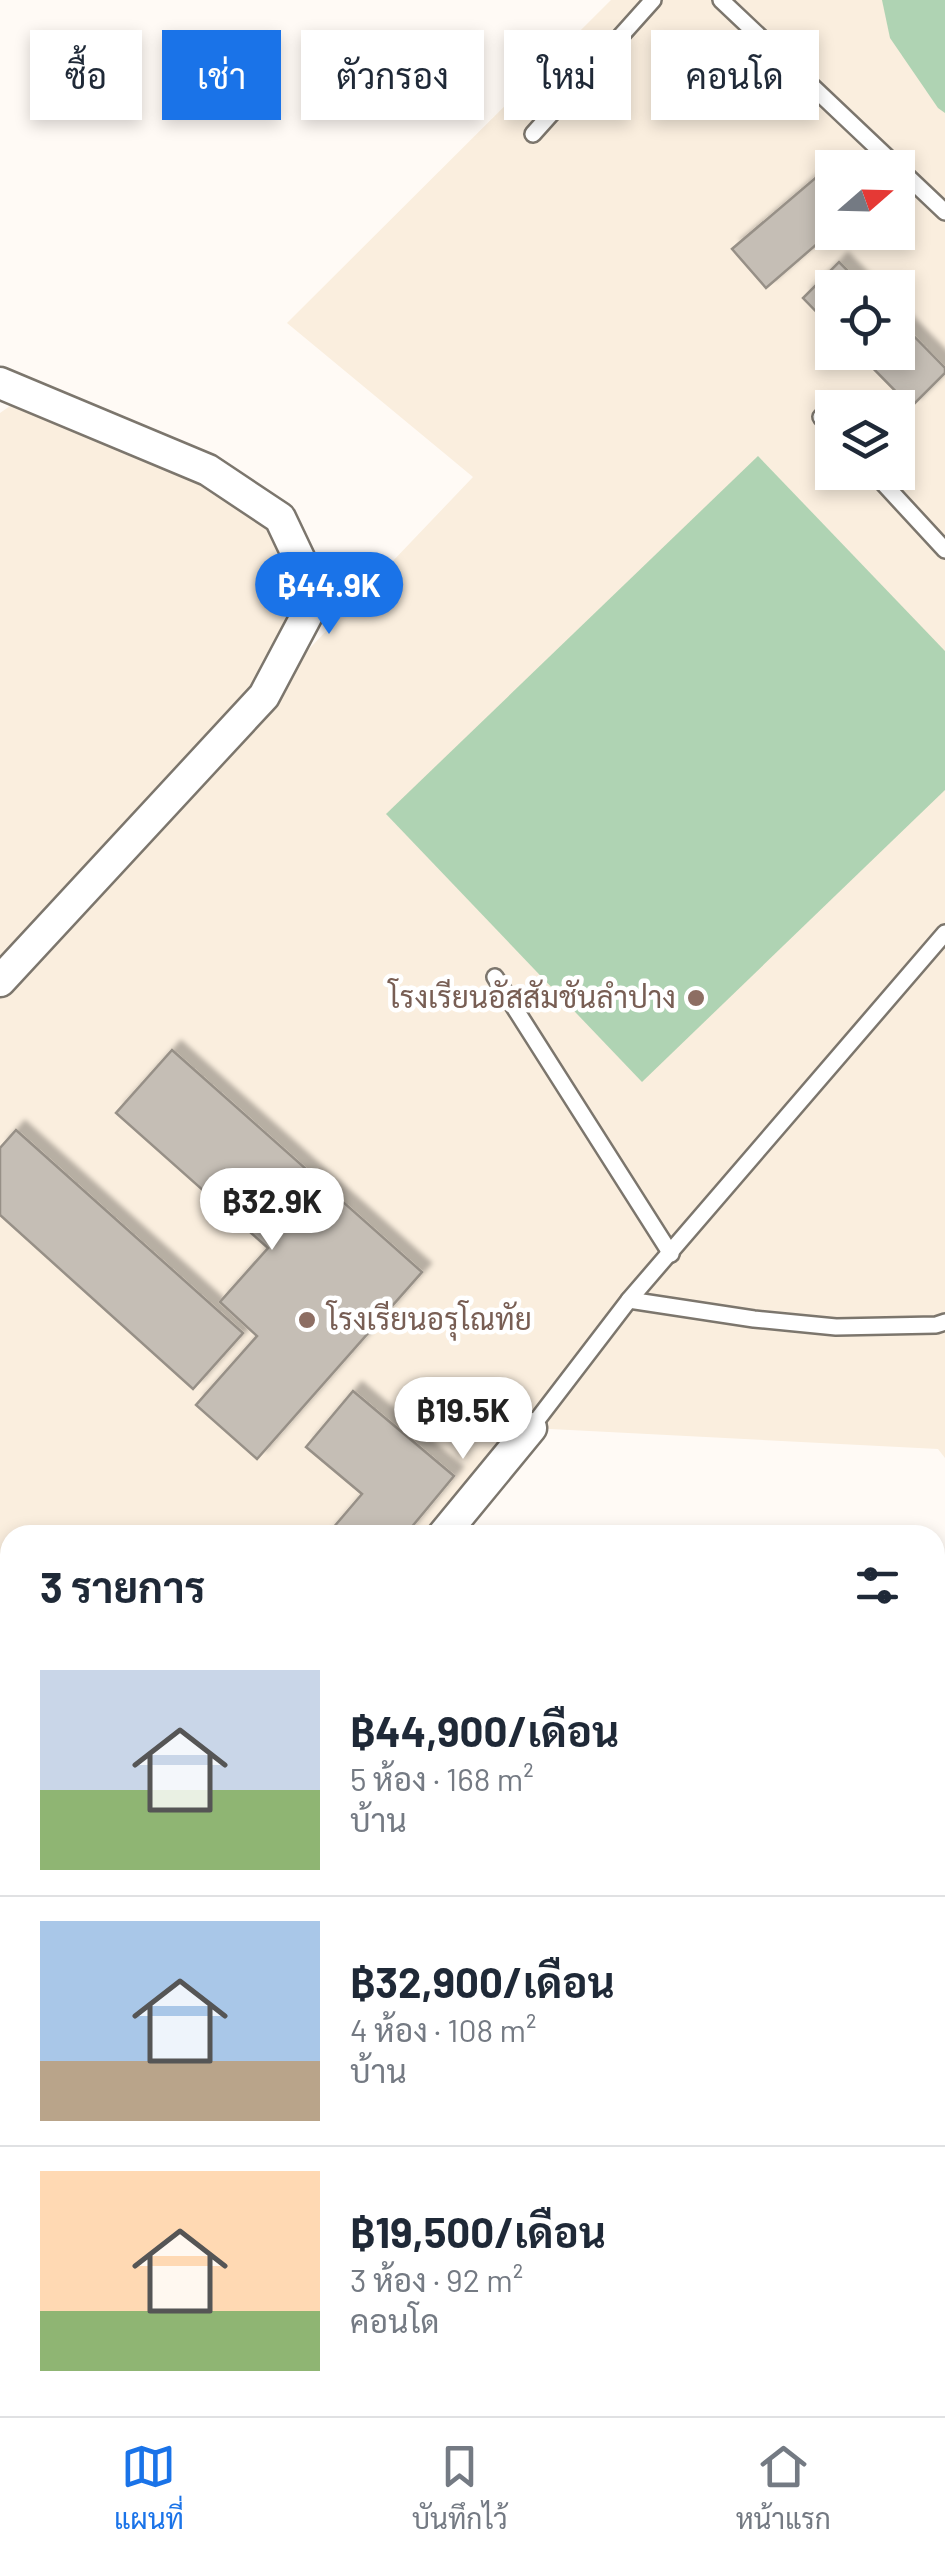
<!DOCTYPE html>
<html lang="th">
<meta charset="utf-8">
<style>
body{margin:0;font-family:Barlow,Sarabun,sans-serif;background:#f6f6f7;color:#1f2937;height:100vh;display:flex;flex-direction:column;font-size:38px;white-space:nowrap}
*{box-sizing:border-box;margin:0}
p{font-size:32px;color:#747a83}
.icon{flex:none;width:55px;height:55px;fill:none;stroke:currentColor;stroke-width:2;stroke-linecap:round;stroke-linejoin:round}
.map{position:relative;flex:1;overflow:hidden}
.drawer{position:absolute;left:0px;top:1525px;width:945px;height:892px;display:flex;flex-direction:column;background:#fff;border-radius:30px 30px 0 0;box-shadow:0 5px 15px #0003}
.drawer>*{flex:none}
.banner{position:absolute;left:30px;top:30px;width:885px;height:90px;display:flex;gap:20px}
.needle{width:65px;rotate:70deg}
.buttons{position:absolute;left:815px;top:150px;display:grid;gap:20px}
.buttons a{display:grid;place-items:center;width:100px;height:100px;border-radius:0px;background:#fff;box-shadow:0 5px 15px #0003;font-size:50px}
.price{position:absolute;translate:-50% -85px;padding:0 22px;border-radius:35px;background:#fff;color:#222;font-size:32px;line-height:65px;filter:drop-shadow(0 2px 5px #0008)}
.price::after{content:'';position:absolute;left:50%;top:60px;width:30px;height:22px;margin-left:-15px;background:inherit;clip-path:polygon(0 0,100% 0,50% 100%)}
.price.on{background:#1a73e8;color:#fff}
ul{padding:0;list-style:none}
li{display:flex;align-items:center;gap:30px;height:250px;padding:0 40px}
li+li{border-top:2px solid #e0e1e3}
li span{display:grid;place-items:center;flex:none;width:280px;height:200px;border-radius:0px;color:#555}
li>.icon{margin-inline-start:auto}
span .icon{width:120px;height:120px;fill:#fffc;stroke-width:1}
li b{font-size:42px}
h2{display:flex;justify-content:space-between;align-items:center;height:120px;padding:0 40px;font-size:42px}
.chip{padding:0 35px;border-radius:0px;background:#fff;box-shadow:0 5px 15px #0003;font-size:35px;line-height:90px}
.chip.on{background:#1a73e8;color:#fff}
.tab-bar{display:flex;justify-content:space-around;align-items:center;height:140px;border-top:2px solid #e0e1e3;background:#fff;font-size:28px;color:#747a83}
.tab-bar a{display:grid;justify-items:center;gap:5px}
.tab-bar .on{color:#1a73e8}
.map>svg:first-child{display:block}
</style>
<div class="map">
<svg width="945" height="2416" viewBox="0 0 945 2416">
<defs>
<filter id="shadow"><feDropShadow dx="9" dy="-9" stdDeviation="2.5" flood-color="#0004"/></filter>
</defs>
<rect width="100%" height="100%" fill="#fffaf5"/>
<path fill="#faeede" fill-rule="evenodd" d="M611,0H945V1458L938,1449L531,1428L446,1535H10V1944L0,1939V413L27,394L280,518L317,596L268,692L473,477L287,323ZM832,168H898V232H832ZM832,288H898V352H832ZM832,408H898V472H832Z"/>
<g fill="#afd3b3">
<path d="M882,0H945V113L938,108L890,38Z"/>
<path d="M758,456L945,651V790L642,1082L386,814Z"/>
<path d="M10,1627V1882L0,1875V1639Z"/>
</g>
<g fill="#c5beb5" stroke="#979087" stroke-width="2.5" filter="url(#shadow)">
<path d="M826,169L832,177V231L766,288L732,249Z"/>
<path d="M839,262L865,288H832V328L803,298Z"/>
<path d="M898,320L945,368V373L911,407L857,352H898Z"/>
<path d="M172,1050L422,1272L257,1459L196,1405L257,1336L220,1302L268,1248L116,1113Z"/>
<path d="M16,1130L243,1333L193,1389L0,1215V1148Z"/>
<path d="M353,1391L454,1476L405,1535H327L362,1494L306,1447Z"/>
<path d="M10,2039V2141L0,2158V2056Z"/>
<path d="M104,2408H132L126,2416H117Z"/>
<path d="M283,2408H355L350,2416H296Z"/>
<path d="M359,2408H655L669,2416H354Z"/>
</g>
<g fill="none" stroke-linecap="round" stroke-linejoin="round">
<defs>
<g id="lane">
<path d="M721,0L945,212"/>
<path d="M533,134L653,0"/>
<path d="M821,417L832,429"/>
<path d="M873,472L945,550"/>
<path d="M495,977L671,1254"/>
<path d="M629,1300L754,1319L836,1327L936,1325L945,1322"/>
<path d="M531,1428L629,1300L945,933"/>
<path d="M935,1811L943,1795"/>
</g>
<g id="street">
<path d="M0,383L208,470L280,518L317,596L264,696L0,981"/>
<path d="M443,1535L531,1428"/>
<path d="M0,2013L10,1996"/>
<path d="M935,2386L945,2363"/>
<path d="M922,2416L926,2408"/>
</g>
<g id="secondary">
<path d="M0,1938L10,1944"/>
<path d="M810,2408L825,2416"/>
</g>
</defs>
<use href="#lane" stroke="#7c766d" stroke-width="20"/>
<use href="#street" stroke="#7c766d" stroke-width="35"/>
<use href="#secondary" stroke="#7c766d" stroke-width="48"/>
<use href="#lane" stroke="#fff" stroke-width="15"/>
<use href="#street" stroke="#fff" stroke-width="30"/>
<use href="#secondary" stroke="#fee0dc" stroke-width="42"/>
</g>
<g fill="#8d6e63" stroke="#fff" stroke-width="4">
<circle cx="696" cy="998" r="10"/>
<circle cx="307" cy="1320" r="10"/>
</g>
<g text-anchor="middle" stroke-width="9" stroke-linejoin="round" paint-order="stroke">
<g font-size="30" fill="#785e54" stroke="#fff" text-anchor="end">
<text x="676" y="1008">โรงเรียนอัสสัมชันลำปาง</text>
<text x="327" y="1330" text-anchor="start">โรงเรียนอรุโณทัย</text>
</g>
</g>
</svg>
<div class="buttons">
<a><svg class="needle" viewBox="-14 -14 28 28"><path d="M0-13l5 13h-10z" fill="#e53935"/><path d="M0 13l5-13h-10z" fill="#747a83"/></svg></a>
<a><svg class="icon" aria-label="locate" viewBox="0 0 24 24"><circle cx="12" cy="12" r="6"/><path d="M12 2v4M12 18v4M2 12h4M18 12h4"/></svg></a>
<a><svg class="icon" aria-label="layers" viewBox="0 0 24 24"><path d="M12 4l9 5-9 5-9-5zM3 14l9 5 9-5"/></svg></a>
</div>
<b class="price on" style="left:329px;top:637px">฿44.9K</b>
<b class="price" style="left:272px;top:1253px">฿32.9K</b>
<b class="price" style="left:463px;top:1462px">฿19.5K</b>
<div class="banner">
<a class="chip">ซื้อ</a>
<a class="chip on">เช่า</a>
<a class="chip">ตัวกรอง</a>
<a class="chip">ใหม่</a>
<a class="chip">คอนโด</a>
</div>
<section class="drawer">
<h2>3 รายการ<svg class="icon" aria-label="filters" viewBox="0 0 24 24"><path d="M4 7h16M4 17h16"/><circle cx="9" cy="7" r="2"/><circle cx="15" cy="17" r="2"/></svg></h2>
<ul>
<li><span style="background:linear-gradient(#c9d6e8 60%,#8fb573 0)"><svg class="icon" aria-label="home" viewBox="0 0 24 24"><path d="M3 11l9-7 9 7M6 9v11h12V9"/></svg></span><div><b>฿44,900/เดือน</b><p>5 ห้อง · 168 m²</p><p>บ้าน</p></div></li>
<li><span style="background:linear-gradient(#a9c7e8 70%,#b9a48a 0)"><svg class="icon" aria-label="home" viewBox="0 0 24 24"><path d="M3 11l9-7 9 7M6 9v11h12V9"/></svg></span><div><b>฿32,900/เดือน</b><p>4 ห้อง · 108 m²</p><p>บ้าน</p></div></li>
<li><span style="background:linear-gradient(#ffd9b3 70%,#8fb573 0)"><svg class="icon" aria-label="home" viewBox="0 0 24 24"><path d="M3 11l9-7 9 7M6 9v11h12V9"/></svg></span><div><b>฿19,500/เดือน</b><p>3 ห้อง · 92 m²</p><p>คอนโด</p></div></li>
</ul>
</section>
</div>
<nav class="tab-bar">
<a class="on"><svg class="icon" aria-label="map" viewBox="0 0 24 24"><path d="M3 6l6-2 6 2 6-2v14l-6 2-6-2-6 2zM9 4v14M15 6v14"/></svg>แผนที่</a>
<a><svg class="icon" aria-label="saved" viewBox="0 0 24 24"><path d="M7 4h10v16l-5-4-5 4z"/></svg>บันทึกไว้</a>
<a><svg class="icon" aria-label="home" viewBox="0 0 24 24"><path d="M3 11l9-7 9 7M6 9v11h12V9"/></svg>หน้าแรก</a>
</nav>
